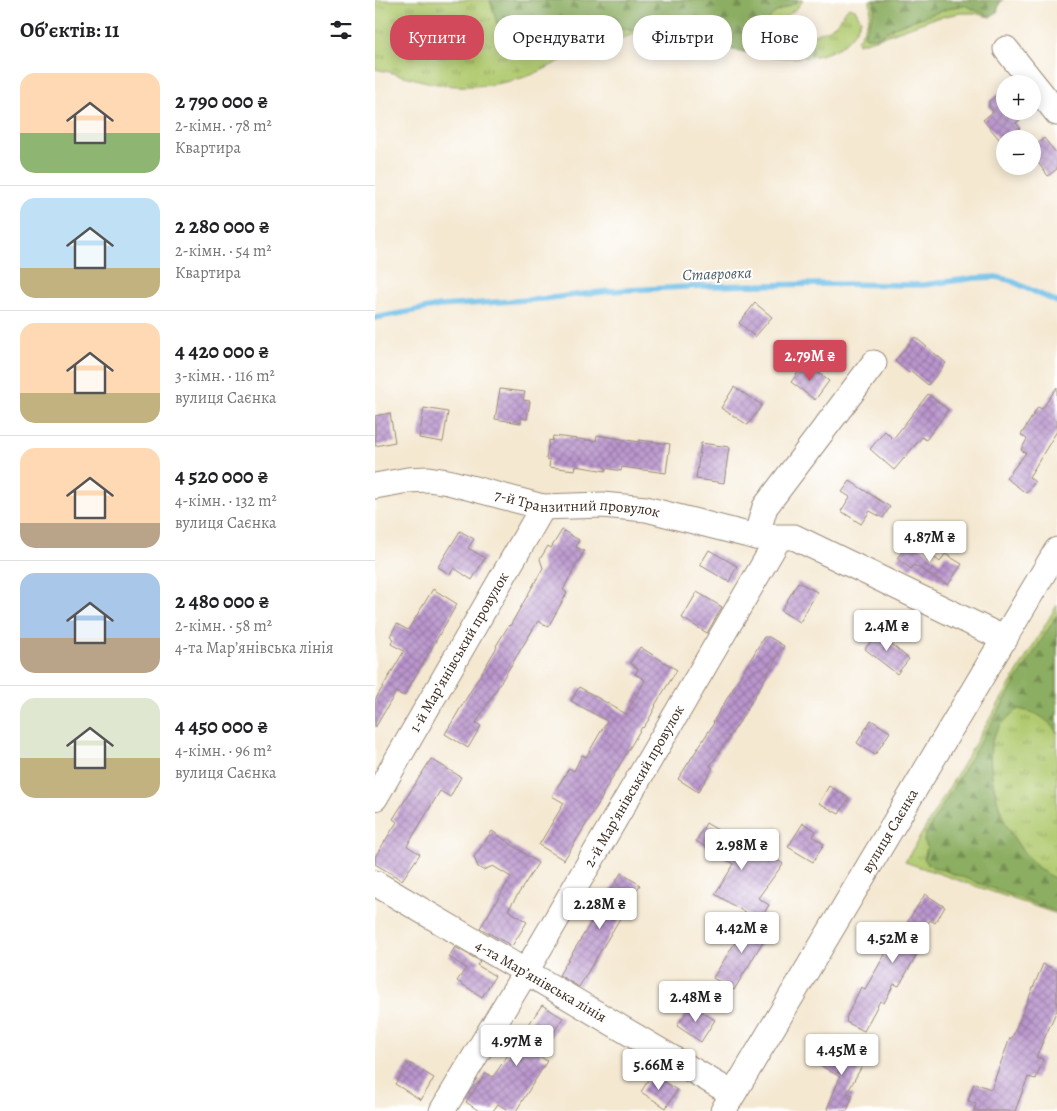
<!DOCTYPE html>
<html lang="uk">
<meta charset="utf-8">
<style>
body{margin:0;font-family:Alegreya,serif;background:#f2f2f2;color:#202124;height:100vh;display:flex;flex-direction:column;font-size:19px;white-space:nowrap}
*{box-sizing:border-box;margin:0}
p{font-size:16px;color:#757577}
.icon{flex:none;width:28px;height:28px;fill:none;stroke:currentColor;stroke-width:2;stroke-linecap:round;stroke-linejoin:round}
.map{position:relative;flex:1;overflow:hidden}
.sheet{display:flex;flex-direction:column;background:#fff;width:375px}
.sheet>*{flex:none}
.guide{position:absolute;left:15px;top:15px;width:475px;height:45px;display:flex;gap:10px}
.fabs{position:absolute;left:621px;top:75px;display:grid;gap:10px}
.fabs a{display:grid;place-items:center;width:45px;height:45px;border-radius:50%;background:#fff;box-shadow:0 2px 12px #0003;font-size:25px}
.price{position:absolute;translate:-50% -42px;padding:0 11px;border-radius:5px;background:#fff;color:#222;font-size:16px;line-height:32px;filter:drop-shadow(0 1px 2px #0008)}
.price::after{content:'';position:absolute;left:50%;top:30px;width:15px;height:11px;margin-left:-8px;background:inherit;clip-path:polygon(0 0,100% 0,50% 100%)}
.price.on{background:#d1495b;color:#fff}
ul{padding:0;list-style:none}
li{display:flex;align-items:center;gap:15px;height:125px;padding:0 20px}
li+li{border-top:1px solid #e0e0e0}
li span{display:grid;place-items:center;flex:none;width:140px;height:100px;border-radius:15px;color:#555}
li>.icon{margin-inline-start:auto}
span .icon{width:60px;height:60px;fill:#fffc;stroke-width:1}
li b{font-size:21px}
h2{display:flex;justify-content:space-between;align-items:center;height:60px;padding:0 20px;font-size:21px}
.chip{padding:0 18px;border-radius:20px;background:#fff;box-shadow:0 2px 12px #0003;font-size:18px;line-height:45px}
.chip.on{background:#d1495b;color:#fff}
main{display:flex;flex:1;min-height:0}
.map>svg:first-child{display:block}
</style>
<main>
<section class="sheet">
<h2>Об’єктів: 11<svg class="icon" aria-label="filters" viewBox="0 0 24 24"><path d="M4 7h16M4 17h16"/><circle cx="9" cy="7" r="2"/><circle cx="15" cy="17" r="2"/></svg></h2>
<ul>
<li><span style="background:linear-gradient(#ffd9b3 60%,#8fb573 0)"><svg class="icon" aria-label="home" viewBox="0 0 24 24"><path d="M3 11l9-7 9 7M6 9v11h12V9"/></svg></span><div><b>2 790 000 ₴</b><p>2-кімн. · 78 m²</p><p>Квартира</p></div></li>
<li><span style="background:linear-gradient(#bfe0f5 70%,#c2b280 0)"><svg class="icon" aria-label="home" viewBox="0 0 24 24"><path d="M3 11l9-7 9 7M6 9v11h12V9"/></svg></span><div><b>2 280 000 ₴</b><p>2-кімн. · 54 m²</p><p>Квартира</p></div></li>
<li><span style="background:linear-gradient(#ffd9b3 70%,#c2b280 0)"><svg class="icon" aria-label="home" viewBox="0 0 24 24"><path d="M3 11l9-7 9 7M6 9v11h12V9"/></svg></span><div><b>4 420 000 ₴</b><p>3-кімн. · 116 m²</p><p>вулиця Саєнка</p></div></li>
<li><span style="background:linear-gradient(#ffd9b3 75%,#b9a48a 0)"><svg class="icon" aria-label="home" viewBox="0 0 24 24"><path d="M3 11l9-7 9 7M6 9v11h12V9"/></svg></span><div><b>4 520 000 ₴</b><p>4-кімн. · 132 m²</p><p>вулиця Саєнка</p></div></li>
<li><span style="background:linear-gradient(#a9c7e8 65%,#b9a48a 0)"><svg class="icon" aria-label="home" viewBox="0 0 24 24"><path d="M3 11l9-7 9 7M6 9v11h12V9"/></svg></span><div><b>2 480 000 ₴</b><p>2-кімн. · 58 m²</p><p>4-та Марʼянівська лінія</p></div></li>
<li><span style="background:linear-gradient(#dfe7d0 60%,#c2b280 0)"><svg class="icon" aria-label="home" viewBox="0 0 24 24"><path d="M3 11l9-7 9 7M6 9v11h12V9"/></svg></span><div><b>4 450 000 ₴</b><p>4-кімн. · 96 m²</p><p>вулиця Саєнка</p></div></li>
</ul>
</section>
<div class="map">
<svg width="682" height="1111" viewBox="0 0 682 1111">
<defs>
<pattern id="grass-tufts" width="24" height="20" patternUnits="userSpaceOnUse" patternTransform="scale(1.25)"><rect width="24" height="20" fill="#b1ca70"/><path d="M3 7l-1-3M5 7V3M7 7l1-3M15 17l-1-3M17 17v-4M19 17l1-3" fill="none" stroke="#91a45b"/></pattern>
<pattern id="forest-firs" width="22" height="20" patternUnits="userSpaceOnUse" patternTransform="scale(1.25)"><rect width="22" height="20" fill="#8cae62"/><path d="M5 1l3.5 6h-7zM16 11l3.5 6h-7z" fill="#748e50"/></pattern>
<pattern id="building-cross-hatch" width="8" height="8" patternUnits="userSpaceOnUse" patternTransform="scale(1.25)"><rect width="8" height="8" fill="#ba95cd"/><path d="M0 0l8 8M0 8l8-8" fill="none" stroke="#987aa6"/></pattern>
</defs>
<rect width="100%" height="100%" fill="#fff"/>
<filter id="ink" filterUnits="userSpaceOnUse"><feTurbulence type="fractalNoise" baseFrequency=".02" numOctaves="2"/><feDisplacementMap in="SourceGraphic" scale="10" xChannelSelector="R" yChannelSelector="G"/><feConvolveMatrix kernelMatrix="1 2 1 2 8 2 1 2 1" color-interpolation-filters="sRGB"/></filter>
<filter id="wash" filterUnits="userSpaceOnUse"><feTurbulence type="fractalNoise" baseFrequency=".0096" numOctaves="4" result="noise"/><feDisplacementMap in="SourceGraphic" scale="20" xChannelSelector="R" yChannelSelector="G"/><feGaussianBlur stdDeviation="1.12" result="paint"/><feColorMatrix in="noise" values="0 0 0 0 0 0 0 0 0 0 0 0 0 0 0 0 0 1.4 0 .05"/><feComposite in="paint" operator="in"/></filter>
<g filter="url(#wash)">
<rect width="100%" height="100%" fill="#f4e8d1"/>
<g fill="url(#grass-tufts)" stroke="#767a47">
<path d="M0,0H428L423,7L407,20L414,42C429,37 450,34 462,23C467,18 468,12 474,7L480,9L486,20C454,99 321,29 262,34C253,35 245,40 237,43C224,48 210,51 197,56C183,61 170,70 156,75C122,87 83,90 48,81C32,77 16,72 0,69Z"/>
<path d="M495,0H607L614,17L599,13H585L557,19L510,36L483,44L482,41C489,29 498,15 495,0Z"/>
<path d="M682,605V914L530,862Z"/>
</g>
<g fill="url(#forest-firs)" stroke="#646c40">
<path d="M115,0H424C417,8 378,14 401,32C410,40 421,39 431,38L438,47L437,53L423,54L364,51L313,39L266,33L239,26L207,27L195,38L184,40L154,50L143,51L134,49L122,23Z"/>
<path d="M499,0H628L625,2L622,12L616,17L589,5L569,10L519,27L503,37H491L489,34L499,11Z"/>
<path d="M682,615V733C671,717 662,713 643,709C633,717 623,726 618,738C610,759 622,808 633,828C643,846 661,872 682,879V912L554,865L549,859L552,846L549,841L550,835L640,683Z"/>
</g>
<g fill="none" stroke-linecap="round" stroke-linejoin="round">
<path stroke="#6bbde7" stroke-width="5.5" d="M0,318L64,306L167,299L235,291L329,286L448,284L548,285L600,278L621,277L634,280L682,302"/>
</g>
<g id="blocks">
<g fill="url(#building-cross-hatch)">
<path d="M630,88V111H649L652,114L641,123L645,128L632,139L625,140L608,120L618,112L614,107V101Z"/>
<path d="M669,138L682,154V169L673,176L658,156V148Z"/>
<path d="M380,303L397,317L380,337L364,323Z"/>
<path d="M540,337L571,363L553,385L536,371L534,373L520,361Z"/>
<path d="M430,363L454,381L440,400L416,382Z"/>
<path d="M359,387L387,405L373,425L346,408Z"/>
<path d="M682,387V431L654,477L660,482L651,493L631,478L651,453L646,450L652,439L646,435L663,407L667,409Z"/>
<path d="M125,389L150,392L148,400L155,401L152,419L146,418V423L120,419Z"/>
<path d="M553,394L573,410L551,440L547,437L519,470L495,449L510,431L518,439Z"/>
<path d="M49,408L73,412L68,442L44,438Z"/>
<path d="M15,413L20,442L0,446V416Z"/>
<path d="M222,435L264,442V440L295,444L291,473L247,467L246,471L231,468V471L201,466L200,470L174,467L175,460L171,459L174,440L177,441L178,436L221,441Z"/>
<path d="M326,443L354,447L349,483L321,479Z"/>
<path d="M475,481L515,507L508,518L495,511L486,524L466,511L475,497L467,492Z"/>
<path d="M187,530L204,540L201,547L209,551L188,590L192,593L173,627L163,621L101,723L106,726L93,748L70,734L122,647L121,646L134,625L135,626L168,568L165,559L173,546L176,548Z"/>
<path d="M85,531L99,539L93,548L110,558L97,580L79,568L75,574L63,567Z"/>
<path d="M536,540L565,562L570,554L587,564L573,585L539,565L536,569L522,558Z"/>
<path d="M334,550L362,566L354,582L325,565Z"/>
<path d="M423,582L442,592L425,622L406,611Z"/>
<path d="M58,589L82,604L29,696L21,692L0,728V700L29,651L16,644L19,639L15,636L22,624L33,630Z"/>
<path d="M322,592L347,607L332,633L307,618Z"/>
<path d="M506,629L519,640L516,644L534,659L522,674L490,649Z"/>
<path d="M389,637H394L409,646L365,721L335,766L338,768L323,792L303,779L339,723L338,722Z"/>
<path d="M265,647L302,670L280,705L281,706L273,721L268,728L267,727L227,795L228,796L215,818L189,860L164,845L189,803L177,796L194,768L199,771L207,755L211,757L232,721L196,701L204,687L251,714L270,680L260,674L263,669L255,663Z"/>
<path d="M496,720L515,732L500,755L482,743Z"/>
<path d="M56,759L86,777L75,797L65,791L32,846L45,854L27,880L0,864V857L22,822L18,819Z"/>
<path d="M454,786L474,798L464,814L444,803Z"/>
<path d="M331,823L370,846L374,841L408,864L383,898L394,905L384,921L340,894L359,864L321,841Z"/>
<path d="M428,823L441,831L438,837L449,844L438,862L413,847Z"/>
<path d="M117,831L163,863L133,910L152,922L137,946L105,928L136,877L118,866L108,870L103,867L99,857Z"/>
<path d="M246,873L265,885L204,987L184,975Z"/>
<path d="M550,894L570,907L560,923L555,920L536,950L542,954L524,986L519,984L509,1003L505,1001L489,1031L471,1022L472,1019L471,1018L486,987L490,989L516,944L518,945Z"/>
<path d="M376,917L396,928L359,990L338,978Z"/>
<path d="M80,947L105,961L102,965L120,976L107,997L82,981L91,968L74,957Z"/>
<path d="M668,964L682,971V1010L661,1057L668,1059L661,1079L653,1077L640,1111H599L601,1104L593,1101L599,1083L616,1089L635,1038H637Z"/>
<path d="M167,1005L188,1018L164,1056L172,1061L141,1111H134L123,1104L118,1111H104L91,1102L111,1073L118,1077Z"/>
<path d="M316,1005L340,1020L326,1042L302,1026Z"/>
<path d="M455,1045L475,1056L478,1052L491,1059L472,1093L478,1095L472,1111H455L452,1109L465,1077L445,1065Z"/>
<path d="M34,1063L59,1078L46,1100L20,1084Z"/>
<path d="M277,1074L302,1090L291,1108L266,1092Z"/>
</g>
</g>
</g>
<g filter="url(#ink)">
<use href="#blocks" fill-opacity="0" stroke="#988978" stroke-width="1"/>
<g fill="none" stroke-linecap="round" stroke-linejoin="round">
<defs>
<g id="minor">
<path d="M631,49L682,113"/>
<path id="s1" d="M0,486L33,480L53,479L73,482L168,507L227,505L271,509L381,537H419L630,639"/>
<path d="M381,537L390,507L499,363"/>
<path d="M0,798L168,507"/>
<path d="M0,883L358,1094"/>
<path d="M67,1111L150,973L404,538"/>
<path id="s2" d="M348,1111L682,550"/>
</g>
</defs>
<use href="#minor" stroke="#988978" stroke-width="27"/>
<use href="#minor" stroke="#fff" stroke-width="25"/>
</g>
</g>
<g text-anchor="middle" stroke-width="4" stroke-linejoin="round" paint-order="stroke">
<g font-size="15" fill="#3b2a1e" stroke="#fff">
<text dy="5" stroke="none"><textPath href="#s1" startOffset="206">7-й Транзитний провулок</textPath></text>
<text transform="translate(84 652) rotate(-60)" y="5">1-й Марʼянівський провулок</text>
<text transform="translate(259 786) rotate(-60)" y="5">2-й Марʼянівський провулок</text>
<text dy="5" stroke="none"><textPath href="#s2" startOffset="326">вулиця Саєнка</textPath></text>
<text transform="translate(166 981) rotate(30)" y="5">4-та Марʼянівська лінія</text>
</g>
<g font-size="16" font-style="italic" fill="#4c5d64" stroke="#fff">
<text transform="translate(342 273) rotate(-2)" y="6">Ставровка</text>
</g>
</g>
</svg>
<div class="fabs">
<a>+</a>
<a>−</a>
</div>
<b class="price on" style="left:435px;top:382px">2.79M ₴</b>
<b class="price" style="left:555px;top:563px">4.87M ₴</b>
<b class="price" style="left:512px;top:652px">2.4M ₴</b>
<b class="price" style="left:367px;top:871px">2.98M ₴</b>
<b class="price" style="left:225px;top:930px">2.28M ₴</b>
<b class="price" style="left:367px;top:954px">4.42M ₴</b>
<b class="price" style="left:518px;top:964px">4.52M ₴</b>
<b class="price" style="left:321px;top:1023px">2.48M ₴</b>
<b class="price" style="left:142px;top:1067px">4.97M ₴</b>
<b class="price" style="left:467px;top:1076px">4.45M ₴</b>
<b class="price" style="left:284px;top:1091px">5.66M ₴</b>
<div class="guide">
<a class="chip on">Купити</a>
<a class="chip">Орендувати</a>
<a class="chip">Фільтри</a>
<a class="chip">Нове</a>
</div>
</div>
</main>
